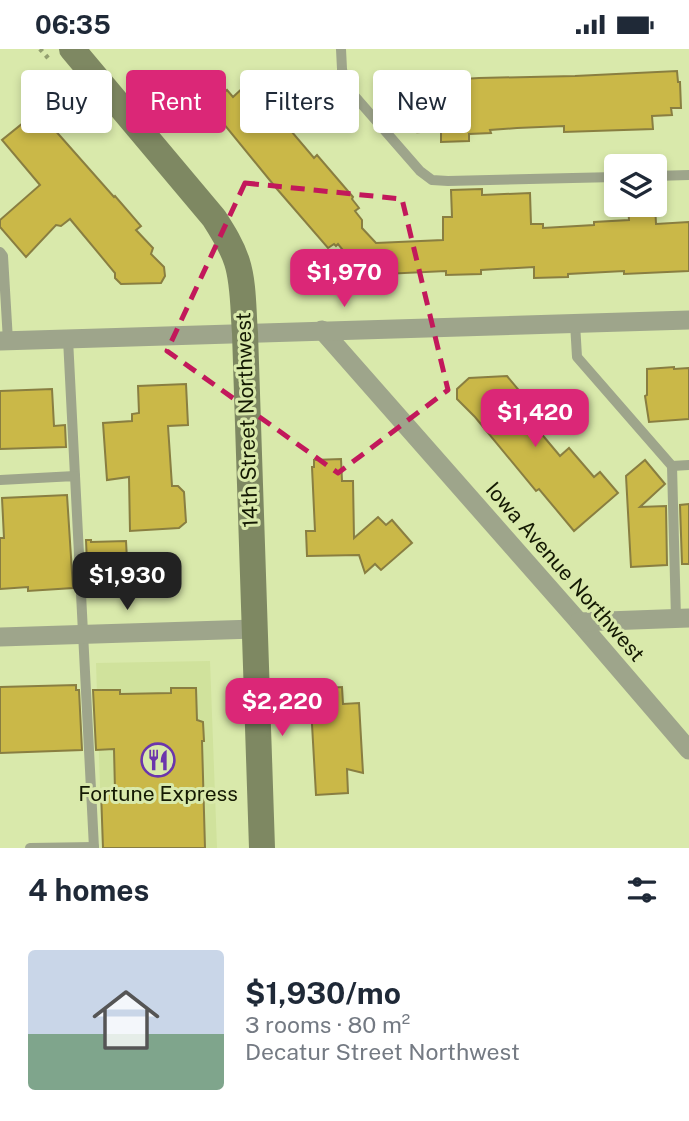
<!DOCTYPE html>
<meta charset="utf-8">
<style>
body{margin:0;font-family:"Public Sans",sans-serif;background:#f6f6f7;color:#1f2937;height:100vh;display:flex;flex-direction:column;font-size:26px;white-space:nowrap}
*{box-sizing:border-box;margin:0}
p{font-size:23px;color:#747a83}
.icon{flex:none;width:38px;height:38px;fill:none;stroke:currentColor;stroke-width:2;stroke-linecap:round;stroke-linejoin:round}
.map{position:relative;height:799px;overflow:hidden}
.sheet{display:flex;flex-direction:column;background:#fff;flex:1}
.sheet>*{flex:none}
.top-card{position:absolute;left:21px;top:21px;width:648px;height:63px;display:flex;gap:14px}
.buttons{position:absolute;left:604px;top:105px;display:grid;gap:14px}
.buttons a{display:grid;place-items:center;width:63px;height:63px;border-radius:7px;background:#fff;box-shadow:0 4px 10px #0003;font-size:35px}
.price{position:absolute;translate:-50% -60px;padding:0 16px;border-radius:14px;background:#db2777;color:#fff;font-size:23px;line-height:46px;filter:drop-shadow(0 2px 4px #0008)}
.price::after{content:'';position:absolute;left:50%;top:42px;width:21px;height:16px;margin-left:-10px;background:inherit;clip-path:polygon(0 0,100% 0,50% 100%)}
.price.selected{background:#222;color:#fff}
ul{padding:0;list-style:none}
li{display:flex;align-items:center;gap:21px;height:175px;padding:0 28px}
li+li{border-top:2px solid #e0e1e3}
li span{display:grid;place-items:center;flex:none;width:196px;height:140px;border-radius:7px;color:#555}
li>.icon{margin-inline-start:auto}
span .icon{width:84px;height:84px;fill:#fffc;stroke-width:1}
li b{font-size:30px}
h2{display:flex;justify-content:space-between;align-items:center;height:84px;padding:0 28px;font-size:30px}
.chip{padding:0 24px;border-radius:7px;background:#fff;box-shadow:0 4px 10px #0003;font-size:24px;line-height:63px}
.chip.selected{background:#db2777;color:#fff}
.status{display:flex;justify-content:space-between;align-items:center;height:49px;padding:0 35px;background:#fff;direction:ltr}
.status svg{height:19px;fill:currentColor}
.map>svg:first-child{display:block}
</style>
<div class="status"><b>06:35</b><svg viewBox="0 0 49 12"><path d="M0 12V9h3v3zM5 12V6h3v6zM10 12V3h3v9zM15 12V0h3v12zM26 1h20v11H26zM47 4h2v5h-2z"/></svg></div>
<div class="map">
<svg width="689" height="799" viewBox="0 0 689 799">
<rect width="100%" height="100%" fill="#d9e9ab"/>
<path fill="#d0e29c" d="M210,612L217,799H102L96,614Z"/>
<g fill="#cab848" stroke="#897e41" stroke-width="2">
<path d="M677,22L678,33H680L681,59H671L672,66L652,67L653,80L564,83V77L517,79L490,81L491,84L469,85V92L441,93V83H439V82L419,83L428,75L392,76L390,53L384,54L383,35L479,29L575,27Z"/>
<path d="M247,35L273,64L275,63L314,109L317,106L353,148L352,150L359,159L355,162L362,171V179L376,194L443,191V168H452L451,141L482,140V146L530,144L531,175H543V179L594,176V173L629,171L628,156H655L656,175L689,173V222L624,225V222L568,225V228L534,229V218L481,221V225L446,226V222L363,226L338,195L336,197L334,195L328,199L277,140L214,63L218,60L213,53L227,41L233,48Z"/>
<path d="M38,62L114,148L115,147L141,177L136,181L153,199L151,205L164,218L165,227L161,234L121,235L115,229V224L70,170L61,177L56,176L26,208L0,178V171L40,136L2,91Z"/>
<path d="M674,318V320L689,319V370L649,373L645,347L647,346V320Z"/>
<path d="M507,327L542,369L534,376L560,407L569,399L594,428L600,423L618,444L574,482L539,440L536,442L475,368L457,350V340L469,329Z"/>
<path d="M186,335L188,376L168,377L172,437H178L184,443L186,473L179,479L130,482L129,428L107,431L103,374L132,372V365L139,364L138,337Z"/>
<path d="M52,340L54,377L65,376L66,398L0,400V342Z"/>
<path d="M341,410L342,432H353L354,489L378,468L386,476L392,471L412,494L381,521L375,515L365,524L359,506L307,507L306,482H315L312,418H314V411Z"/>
<path d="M645,411L665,435L640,458L666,457L667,516L631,518L626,427Z"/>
<path d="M67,446L73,539L28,542V538L0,540V489H4L2,449Z"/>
<path d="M689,455V515H682L680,456Z"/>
<path d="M86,491H91V493L126,492L128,529H125L126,537L88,538Z"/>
<path d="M76,636V641H79L82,701L0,704V638Z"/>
<path d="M342,638L343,655L359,654L363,724L347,720L348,744L316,746L310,640Z"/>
<path d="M171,639H196L197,671L203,673L204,692H202L205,799H103L101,742H115L114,700L96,701L93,641H120V645L171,644Z"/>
</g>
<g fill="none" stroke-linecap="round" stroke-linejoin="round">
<path stroke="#929e6f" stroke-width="4.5" stroke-dasharray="3.5 5" stroke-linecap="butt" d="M40,0L49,10"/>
<g stroke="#9ea58b" stroke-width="10">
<path d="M341,0L342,20L345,36L420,122L432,131L448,132L616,128"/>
<path d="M654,127L689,126"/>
<path d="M0,203L3,207L8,292"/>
<path d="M575,274L577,308L672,417L676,569"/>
<path d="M68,290L75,427"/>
<path d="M672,417L689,416"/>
<path d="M0,431L75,427L94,799"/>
<path d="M30,799L94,798"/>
</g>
<g stroke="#9ea58b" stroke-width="19">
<path d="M322,281L579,573L689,701"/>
<path d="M0,292L689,271"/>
<path d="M579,573L689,569"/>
<path d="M0,588L255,580"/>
</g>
<path stroke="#7e8862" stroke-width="26" d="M72,0L214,169C223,183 232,197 237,213C244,235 243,261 245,284L262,799"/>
</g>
<path fill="none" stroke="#c2185b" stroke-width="5" stroke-dasharray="14 9" stroke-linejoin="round" d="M245,134L402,150L448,341L338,424L167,302Z"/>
<defs>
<symbol id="restaurant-ring" viewBox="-11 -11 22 22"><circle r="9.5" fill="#d9e9ab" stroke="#6b35ac" stroke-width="1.5"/><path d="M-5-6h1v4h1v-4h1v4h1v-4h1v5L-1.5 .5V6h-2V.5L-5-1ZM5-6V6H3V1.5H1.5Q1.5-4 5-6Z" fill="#6b35ac"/></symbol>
</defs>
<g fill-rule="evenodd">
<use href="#restaurant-ring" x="139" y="692" width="38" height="38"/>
</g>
<g text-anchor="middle" stroke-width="6" stroke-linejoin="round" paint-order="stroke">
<g font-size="21" fill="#141903" stroke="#d9e9ab">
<text transform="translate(247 371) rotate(-92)" y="7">14th Street Northwest</text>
<text transform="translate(565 523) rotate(49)" y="7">Iowa Avenue Northwest</text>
</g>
<g font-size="21" fill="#141903" stroke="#d9e9ab">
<text x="158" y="752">Fortune Express</text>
</g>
</g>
</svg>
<div class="buttons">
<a><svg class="icon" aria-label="layers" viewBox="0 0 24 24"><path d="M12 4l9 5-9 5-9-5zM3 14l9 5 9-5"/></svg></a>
</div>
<b class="price" style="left:344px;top:260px">$1,970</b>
<b class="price" style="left:535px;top:400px">$1,420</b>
<b class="price selected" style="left:127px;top:563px">$1,930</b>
<b class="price" style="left:282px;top:689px">$2,220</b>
<div class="top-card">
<a class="chip">Buy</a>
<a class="chip selected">Rent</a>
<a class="chip">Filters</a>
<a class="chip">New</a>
</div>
</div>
<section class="sheet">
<h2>4 homes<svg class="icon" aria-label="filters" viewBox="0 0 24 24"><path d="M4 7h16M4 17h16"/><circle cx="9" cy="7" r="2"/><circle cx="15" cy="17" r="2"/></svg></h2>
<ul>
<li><span style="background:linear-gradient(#c9d6e8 60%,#7fa58c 0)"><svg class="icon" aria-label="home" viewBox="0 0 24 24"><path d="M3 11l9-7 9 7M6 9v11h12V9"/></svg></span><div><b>$1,930/mo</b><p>3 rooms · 80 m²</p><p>Decatur Street Northwest</p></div></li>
</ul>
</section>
